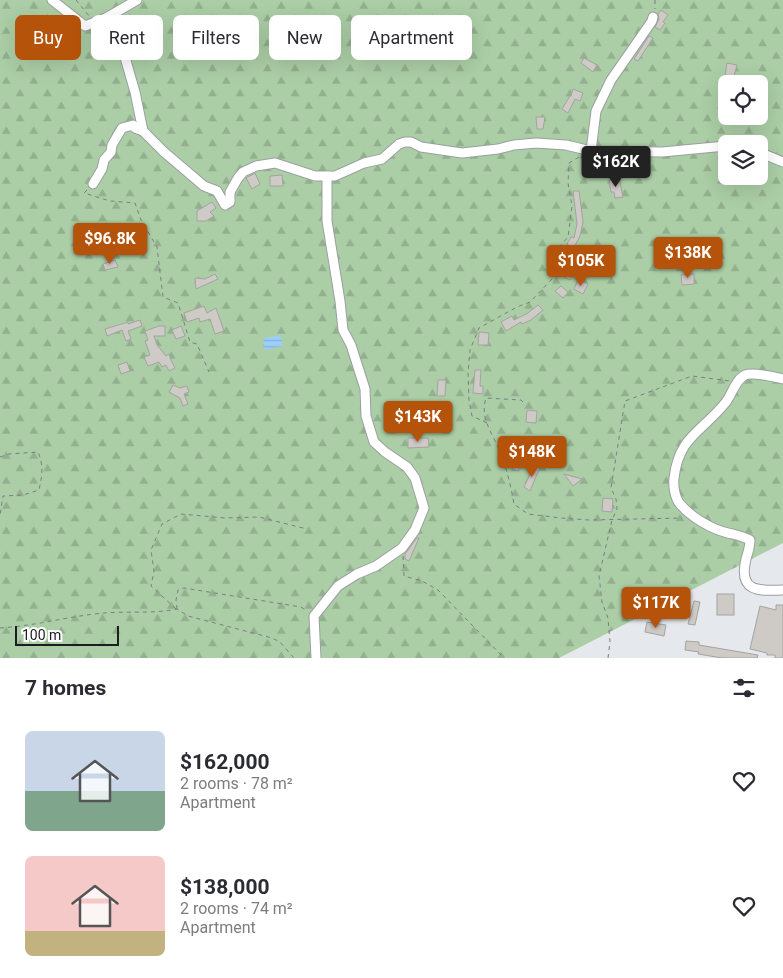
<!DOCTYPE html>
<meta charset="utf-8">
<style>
body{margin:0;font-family:Roboto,sans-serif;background:#f7f7f7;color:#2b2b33;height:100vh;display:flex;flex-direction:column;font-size:19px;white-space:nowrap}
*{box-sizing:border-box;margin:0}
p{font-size:16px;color:#7c7c81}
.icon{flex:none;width:28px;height:28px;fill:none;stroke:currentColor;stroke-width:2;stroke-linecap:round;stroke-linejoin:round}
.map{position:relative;height:658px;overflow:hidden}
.details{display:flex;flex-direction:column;background:#fff;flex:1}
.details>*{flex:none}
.banner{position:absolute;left:15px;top:15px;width:500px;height:45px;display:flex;gap:10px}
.controls{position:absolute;left:718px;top:75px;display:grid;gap:10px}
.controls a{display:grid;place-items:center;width:50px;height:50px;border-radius:8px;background:#fff;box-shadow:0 5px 20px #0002;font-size:25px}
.scale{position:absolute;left:15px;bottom:12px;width:104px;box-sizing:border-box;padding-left:5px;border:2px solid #1c1d1f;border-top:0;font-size:14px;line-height:18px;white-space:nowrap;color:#1c1d1f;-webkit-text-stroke:4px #fff;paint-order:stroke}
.price{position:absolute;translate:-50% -42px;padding:0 11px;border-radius:5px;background:#b45309;color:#fff;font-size:16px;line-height:32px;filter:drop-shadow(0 1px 2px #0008)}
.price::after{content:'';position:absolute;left:50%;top:30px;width:15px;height:11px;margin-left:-8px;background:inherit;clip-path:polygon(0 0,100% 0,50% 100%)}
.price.active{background:#222;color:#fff}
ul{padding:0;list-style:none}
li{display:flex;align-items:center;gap:15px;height:125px;padding:0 25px}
li span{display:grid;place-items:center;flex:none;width:140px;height:100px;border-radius:8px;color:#555}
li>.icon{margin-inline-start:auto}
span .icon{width:60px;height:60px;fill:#fffc;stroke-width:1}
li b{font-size:21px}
h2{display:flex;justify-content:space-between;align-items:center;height:60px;padding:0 25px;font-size:21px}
.tag{padding:0 18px;border-radius:8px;background:#fff;box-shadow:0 5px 20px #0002;font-size:18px;line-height:45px}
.tag.active{background:#b45309;color:#fff}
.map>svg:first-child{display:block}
</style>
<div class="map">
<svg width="783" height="658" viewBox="0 0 783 658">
<defs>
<pattern id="forest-firs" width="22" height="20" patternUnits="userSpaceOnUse" patternTransform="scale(1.25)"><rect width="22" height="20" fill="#abcea6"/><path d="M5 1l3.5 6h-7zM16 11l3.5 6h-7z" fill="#93b08e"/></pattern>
<pattern id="water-rules" width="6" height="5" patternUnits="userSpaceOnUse" patternTransform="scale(1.25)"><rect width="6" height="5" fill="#9ccefa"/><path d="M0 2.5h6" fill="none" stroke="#86b0d6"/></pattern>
</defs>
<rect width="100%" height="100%" fill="#e5e8ec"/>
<path fill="url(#forest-firs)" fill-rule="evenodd" d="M0,0H783V543L559,658H0ZM726,84H759V116H726ZM726,144H759V176H726Z"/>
<path fill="url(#water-rules)" d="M280,335L283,346L265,350L263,339Z"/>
<g fill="#cecbc7" stroke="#a5a39f">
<path d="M661,10L668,15L663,22L665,23L660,30L655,27L659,19L658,14Z"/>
<path d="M649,36L653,38L638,61L634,59Z"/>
<path d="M584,58L597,65L593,72L581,63Z"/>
<path d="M727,63L737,65L734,76L725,75Z"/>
<path d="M573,89L583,93L580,101L575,99L568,113L562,109L570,96H571Z"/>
<path d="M536,117H545L543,129H537Z"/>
<path d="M255,173L260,184L252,189L246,178Z"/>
<path d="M282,175L283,186H270V176Z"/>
<path d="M619,178L623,197L615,198L614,192H611L609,180Z"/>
<path d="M573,191H579L583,222L580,236L573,249L567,244L571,237L574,238L577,224Z"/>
<path d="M212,202L216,208L210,212L214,216L206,221H197V211Z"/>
<path d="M576,253L582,256L572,270L574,271L570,280L564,277L569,263Z"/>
<path d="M115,260L118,267L105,270L103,264Z"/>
<path d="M215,274L218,279L196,289L195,278L205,279Z"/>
<path d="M694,274V284L682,285L681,275Z"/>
<path d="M578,280L588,284L583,294L574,289Z"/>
<path d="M561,286L568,292L563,298L555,291Z"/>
<path d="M538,305L543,310L531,320L522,324L521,322L506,331L501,322L512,316L514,320L528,313Z"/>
<path d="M204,306L207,313L216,308L224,331L215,334L210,319L200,322L199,318L187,322L184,313Z"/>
<path d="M140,320L142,326L128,331L131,339L126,341L122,330L107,336L105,329L128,322V324Z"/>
<path d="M159,326H165V336H154L157,345L166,356L169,354L171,360L175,368L169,371L166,365L162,367L159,362L148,366L144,357L150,355L145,341L148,340L145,331Z"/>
<path d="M181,326L185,336L176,339L172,330Z"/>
<path d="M479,332L489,333L488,345H478Z"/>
<path d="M127,362L130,371L121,374L118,365Z"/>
<path d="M475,370H481L480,386H483V394L473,393Z"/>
<path d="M438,380H446L445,396H437Z"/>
<path d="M173,385L180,388L187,386L189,392L184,394L188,404L183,406L180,398L169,392Z"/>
<path d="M527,410L537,411L536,423L526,422Z"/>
<path d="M408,438H428L429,447L408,448Z"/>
<path d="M551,448L562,453L557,463L546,457Z"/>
<path d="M513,456L523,459L518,471L509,467Z"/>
<path d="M534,466L540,467L530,491L524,487Z"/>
<path d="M564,474L575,477L582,479L573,486Z"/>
<path d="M603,498L613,499L612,512L602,511Z"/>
<path d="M417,538H419L409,561L405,559V554Z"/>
<rect x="717" y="594" width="17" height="21"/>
<path d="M694,601L700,602L695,625L688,624Z"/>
<path d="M776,605H783V658H775V655H767V653L750,649L760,606L776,610Z"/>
<path d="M647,622L666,625L664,636L645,632Z"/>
<path d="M686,641L699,642V645L758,655L757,658H722L698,654L699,652L685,650Z"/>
</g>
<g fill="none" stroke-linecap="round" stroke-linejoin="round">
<defs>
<g id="minor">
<path d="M52,0L85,26L106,18L137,0"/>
<path d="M106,18L103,30L122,47L135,92L143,131L164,152L204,186L217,191L225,205L230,202V192L238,178L243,172L256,166L275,163L315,176H335L364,163L382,159L399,144L405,142H411L421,147L462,153L498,149L514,145L536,143L566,145L591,151L662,152L726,146"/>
<path d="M591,151L596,111L611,80L652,21L653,17"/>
<path d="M759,152L783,162"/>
<path d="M93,184L102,169L104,160L111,152L112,145L122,128L133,125L135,128L143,131"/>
<path d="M783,379C775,377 752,372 745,375C736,379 732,394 726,402C702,432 679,436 674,478C673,486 675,498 680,504C691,517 711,529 728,533C736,535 742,536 750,540C750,547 748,552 746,559C738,592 758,591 783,590"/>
<path d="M316,658L314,616L338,586L357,574L376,566L402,548L415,530L424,508L415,478L407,467L385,452L374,442L366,416L365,389L351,345L343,330L340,301L327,221V176"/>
</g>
</defs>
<use href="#minor" stroke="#9b9fa2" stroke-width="11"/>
<g stroke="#7c7e81" stroke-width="1" stroke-dasharray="4 4" stroke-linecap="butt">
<path d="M76,0L90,17"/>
<path d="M655,0V9"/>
<path d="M87,190L84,193L110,201L135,203L141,220L157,247L163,297L178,303L190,342L197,344L209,372"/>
<path d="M523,402L521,400L486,398C479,419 494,435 501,454C507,470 511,487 514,504L528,514L561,518L589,520L682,518"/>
<path d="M487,423L472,416L469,400L468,373L470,350L479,328L517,307L530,302L554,277L550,258L568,237L572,206L568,183L569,163L579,157"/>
<path d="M0,457L9,454L38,452C44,466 42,476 39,490L23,495L3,496L0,515"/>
<path d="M403,556L404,576L422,581L438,590L504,658"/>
<path d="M176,609L151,586L154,571L151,550L162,524L181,514L225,518L259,517L307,529"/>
<path d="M177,609L176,600L178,590L184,588L301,607L307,611"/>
<path d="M0,628C35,626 69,616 104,613C128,611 153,614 177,609L188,616L272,638L280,642L294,658"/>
<path d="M608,658L610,642L608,618L602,602L599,576L612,520L617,509L616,499L611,488L625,401L692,376L730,381"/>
</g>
<use href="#minor" stroke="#fff" stroke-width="9"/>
</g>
</svg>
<div class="controls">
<a><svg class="icon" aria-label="locate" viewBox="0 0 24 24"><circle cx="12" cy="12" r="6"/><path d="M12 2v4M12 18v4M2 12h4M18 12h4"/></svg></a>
<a><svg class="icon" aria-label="layers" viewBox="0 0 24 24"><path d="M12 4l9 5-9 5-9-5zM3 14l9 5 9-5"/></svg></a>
</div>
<div class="scale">100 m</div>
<b class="price active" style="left:616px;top:188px">$162K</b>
<b class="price" style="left:110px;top:265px">$96.8K</b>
<b class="price" style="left:688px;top:279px">$138K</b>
<b class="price" style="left:581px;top:287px">$105K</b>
<b class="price" style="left:418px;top:443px">$143K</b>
<b class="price" style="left:532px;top:478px">$148K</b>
<b class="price" style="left:656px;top:629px">$117K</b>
<div class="banner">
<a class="tag active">Buy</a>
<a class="tag">Rent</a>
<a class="tag">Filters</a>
<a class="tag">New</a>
<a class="tag">Apartment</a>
</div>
</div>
<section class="details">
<h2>7 homes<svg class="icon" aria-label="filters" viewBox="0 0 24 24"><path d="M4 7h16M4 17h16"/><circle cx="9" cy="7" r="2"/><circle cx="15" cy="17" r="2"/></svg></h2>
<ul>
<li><span style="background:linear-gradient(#c9d6e8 60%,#7fa58c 0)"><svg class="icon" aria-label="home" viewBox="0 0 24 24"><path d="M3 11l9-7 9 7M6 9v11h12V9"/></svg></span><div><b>$162,000</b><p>2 rooms · 78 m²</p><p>Apartment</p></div><svg class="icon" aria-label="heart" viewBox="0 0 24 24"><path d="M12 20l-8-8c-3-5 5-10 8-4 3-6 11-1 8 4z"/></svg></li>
<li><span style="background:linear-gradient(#f6c9c9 75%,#c2b280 0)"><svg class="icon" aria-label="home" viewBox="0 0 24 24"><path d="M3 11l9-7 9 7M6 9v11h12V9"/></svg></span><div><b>$138,000</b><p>2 rooms · 74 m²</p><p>Apartment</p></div><svg class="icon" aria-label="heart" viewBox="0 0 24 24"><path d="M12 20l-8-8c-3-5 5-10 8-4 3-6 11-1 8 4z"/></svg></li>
</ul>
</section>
